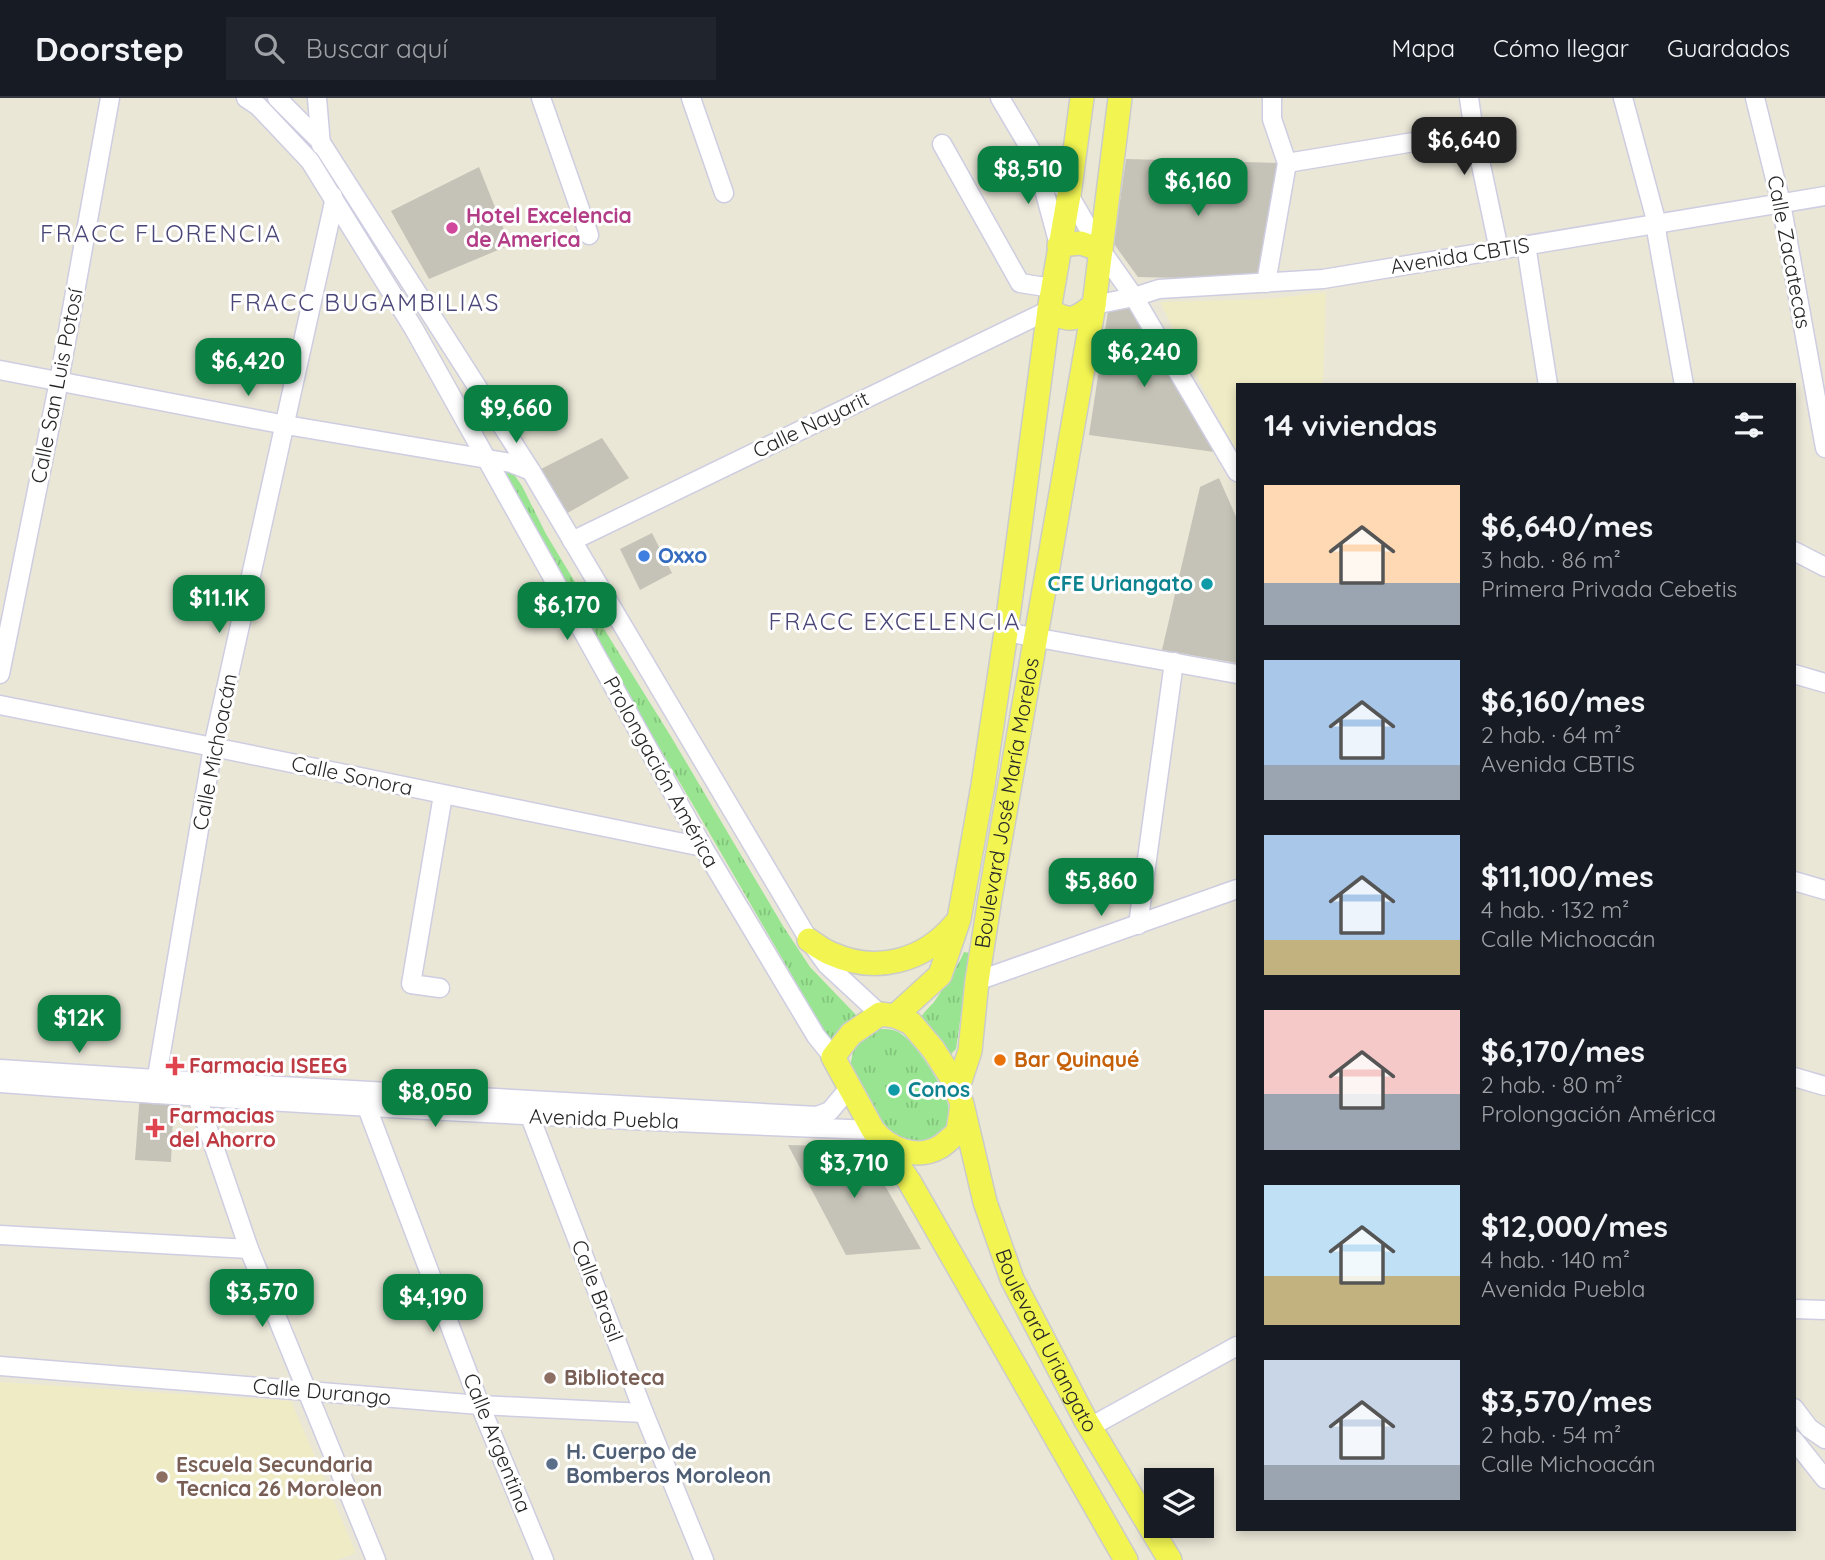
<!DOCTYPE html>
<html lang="es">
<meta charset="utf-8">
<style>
body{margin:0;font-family:Quicksand,sans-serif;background:#20242c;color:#f1f3f6;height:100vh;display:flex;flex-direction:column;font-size:26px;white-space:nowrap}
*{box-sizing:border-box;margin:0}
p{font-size:23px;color:#9ea1a6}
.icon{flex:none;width:38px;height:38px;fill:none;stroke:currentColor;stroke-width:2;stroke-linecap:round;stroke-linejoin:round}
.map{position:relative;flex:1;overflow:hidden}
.panel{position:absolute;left:1236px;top:285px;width:560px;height:1148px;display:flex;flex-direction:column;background:#171b24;border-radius:0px;box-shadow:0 4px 10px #0003}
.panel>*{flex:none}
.buttons{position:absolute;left:1144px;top:1370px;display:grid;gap:14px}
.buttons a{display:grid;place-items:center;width:70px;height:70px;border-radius:0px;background:#171b24;box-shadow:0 4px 10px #0003;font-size:35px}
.price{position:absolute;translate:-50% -60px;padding:0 16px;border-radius:14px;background:#0b8043;color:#fff;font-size:23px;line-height:46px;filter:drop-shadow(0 2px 4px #0008)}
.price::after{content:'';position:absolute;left:50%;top:42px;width:21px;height:16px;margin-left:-10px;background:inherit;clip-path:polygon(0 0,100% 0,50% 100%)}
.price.current{background:#222;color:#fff}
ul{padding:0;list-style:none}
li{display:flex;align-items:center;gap:21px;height:175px;padding:0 28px}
li span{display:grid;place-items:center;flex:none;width:196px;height:140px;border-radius:0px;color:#555}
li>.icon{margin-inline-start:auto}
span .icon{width:84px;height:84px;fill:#fffc;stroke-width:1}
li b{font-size:30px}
h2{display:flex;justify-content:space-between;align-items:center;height:84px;padding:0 28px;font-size:30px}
header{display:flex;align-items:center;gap:42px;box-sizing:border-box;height:98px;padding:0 35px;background:#171b24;border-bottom:2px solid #363941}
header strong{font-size:33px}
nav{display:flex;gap:38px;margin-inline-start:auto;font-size:24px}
.search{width:490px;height:63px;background:#20242c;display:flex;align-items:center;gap:18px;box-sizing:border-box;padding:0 24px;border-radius:0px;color:#9ea1a6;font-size:26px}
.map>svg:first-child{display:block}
</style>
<header>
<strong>Doorstep</strong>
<div class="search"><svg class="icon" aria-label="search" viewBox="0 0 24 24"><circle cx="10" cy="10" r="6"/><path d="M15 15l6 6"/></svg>Buscar aquí</div>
<nav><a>Mapa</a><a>Cómo llegar</a><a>Guardados</a></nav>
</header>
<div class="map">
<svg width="1825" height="1462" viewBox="0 0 1825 1462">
<defs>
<pattern id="park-tufts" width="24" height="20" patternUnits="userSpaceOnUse" patternTransform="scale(1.75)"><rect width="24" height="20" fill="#98e490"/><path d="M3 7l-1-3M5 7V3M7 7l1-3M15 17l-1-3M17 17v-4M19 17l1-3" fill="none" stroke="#83c47c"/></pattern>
</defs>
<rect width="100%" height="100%" fill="#eae7d7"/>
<g fill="#eeebc5">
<path d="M1326,194L1323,287H1237V356L1193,271L1160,204L1268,201Z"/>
<path d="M0,1284L291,1303L356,1455L337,1462H0Z"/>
</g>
<g fill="url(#park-tufts)">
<path d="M498,367L509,369L522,388L546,436L581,494L670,637L783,828L810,869L859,920C847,925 838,934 830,943L699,717L590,532Z"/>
<path d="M964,854L970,855L956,951L950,957L920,922C923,914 929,910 934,904C945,888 956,872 964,854Z"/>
<path d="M879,931C887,931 894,931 900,935C916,945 944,989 948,1007C949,1014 950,1028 948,1034C948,1036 942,1042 942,1043L894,1047L850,970C853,950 858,935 879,931Z"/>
</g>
<g fill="#c5c3b7">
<path d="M1126,61L1284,65L1265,182L1138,179L1114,146Z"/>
<path d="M479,69L510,147L429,181L391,113Z"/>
<path d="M1139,206L1222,355L1089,337L1108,213Z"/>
<path d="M602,340L629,380L564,417L541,371Z"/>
<path d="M1219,380L1237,421V565L1162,552L1200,389Z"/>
<path d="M652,435L672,475L640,492L620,451Z"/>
<path d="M140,995L174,998L171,1064L135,1062Z"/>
<path d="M788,1047L863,1049L921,1151L846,1157Z"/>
</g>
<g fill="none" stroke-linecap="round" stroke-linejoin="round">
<defs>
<g id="minor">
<path d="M246,0L258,8L310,63L414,231L703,749L816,938L833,959"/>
<path d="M277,0L320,43L531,373L809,842L827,867L880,916"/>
<path d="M317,0L321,47"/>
<path d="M541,0L589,137"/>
<path d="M691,0L724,95"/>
<path d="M1000,0L1035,59L1069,97L1101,152L1134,199L1237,374"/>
<path d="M1469,0L1474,34L1499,152"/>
<path d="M1623,0L1657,126V137L1684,287"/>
<path d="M1755,0L1781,105L1825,350"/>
<path d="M942,46L1020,185L1052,190"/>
<path d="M1036,62L1059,147"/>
<path d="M1287,65L1474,34"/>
<path d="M1526,147L1548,287"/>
<path d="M1266,185L1287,65L1272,21V0"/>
<path d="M1094,207L1134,199L1159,191L1323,181L1825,98"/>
<path d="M0,272L286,327L511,365L531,373"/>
<path d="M572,443L1049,212"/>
<path d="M1794,453L1825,469"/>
<path d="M1006,534L1237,576"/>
<path d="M0,576L59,283L110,0"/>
<path d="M1794,576L1825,585"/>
<path d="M0,607L213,649L703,749"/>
<path d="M1794,783L1825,792"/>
<path d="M1138,827L1174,564"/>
<path d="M977,883L1237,791"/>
<path d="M440,890L411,886L443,697"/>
<path d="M0,971L156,981L817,1018L830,1013L849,990"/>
<path d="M1794,979L1825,988"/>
<path d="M0,985C291,1007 582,1021 873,1032"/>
<path d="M194,990L249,1151L376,1462"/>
<path d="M154,996L213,649L334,104L333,98"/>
<path d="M363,999L480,1307L544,1462"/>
<path d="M526,1008L644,1315L704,1462"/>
<path d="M0,1137L249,1151"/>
<path d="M1794,1211L1825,1212"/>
<path d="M0,1268L480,1307L644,1315"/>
<path d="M1794,1310L1809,1330L1825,1341"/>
<path d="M1090,1329L1237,1248"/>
<path d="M1794,1342L1825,1381"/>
</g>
<g id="major">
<path d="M1059,147L1081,145L1101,152"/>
<path d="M1049,212C1070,225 1075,222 1094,207"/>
<path d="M809,842C816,847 824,853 832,856C877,876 924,863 955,826"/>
<path d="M895,918L940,877L959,821L983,687L1006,534L1049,212L1069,97L1082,0"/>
<path id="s1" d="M957,992L970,953L977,883L990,800L1094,207L1120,0"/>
<path id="s2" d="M962,1006L958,1034C952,1039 946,1045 940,1049C917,1062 889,1052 873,1032L833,959L851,936L880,916L895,918L911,925L933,951L951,979L962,1006L985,1104L1012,1181L1085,1321L1170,1462"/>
<path d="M883,1045L909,1083L1126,1462"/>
</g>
</defs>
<use href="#minor" stroke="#cecde1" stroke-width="21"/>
<use href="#major" stroke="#cbcbcb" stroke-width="26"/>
<use href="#minor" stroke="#fff" stroke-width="18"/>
<use href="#major" stroke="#f2f551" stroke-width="23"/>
</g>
<circle fill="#d1479c" stroke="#fff" stroke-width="2.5" cx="452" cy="130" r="7"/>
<circle fill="#3f7fe0" stroke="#fff" stroke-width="2.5" cx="644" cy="458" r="7"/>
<g fill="#0f9aa8" stroke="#fff" stroke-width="2.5">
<circle cx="1207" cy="486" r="7"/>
<circle cx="894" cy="992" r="7"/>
</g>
<circle fill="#e8710a" stroke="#fff" stroke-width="2.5" cx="1000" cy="962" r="7"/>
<g fill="#e0444e" stroke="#fff" stroke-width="2.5">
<path d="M171.5 957.5h7v7h7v7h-7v7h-7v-7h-7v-7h7z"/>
<path d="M151.5 1019.5h7v7h7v7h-7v7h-7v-7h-7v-7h7z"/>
</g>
<g fill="#8d6e63" stroke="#fff" stroke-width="2.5">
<circle cx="550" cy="1280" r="7"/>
<circle cx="162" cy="1379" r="7"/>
</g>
<circle fill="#5c6f8a" stroke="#fff" stroke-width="2.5" cx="552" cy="1366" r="7"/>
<g text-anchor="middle" stroke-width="6" stroke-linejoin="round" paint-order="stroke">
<g font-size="21" font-weight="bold" fill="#b23c85" stroke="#fff" text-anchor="start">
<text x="466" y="125">Hotel Excelencia<tspan x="466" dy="24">de America</tspan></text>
</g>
<g font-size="21" fill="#272727" stroke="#fff">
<text transform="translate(1789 154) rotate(79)" y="7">Calle Zacatecas</text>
<text transform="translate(1460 158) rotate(-9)" y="7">Avenida CBTIS</text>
<text transform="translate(57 288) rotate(-79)" y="7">Calle San Luis Potosí</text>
<text transform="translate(811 327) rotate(-26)" y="7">Calle Nayarit</text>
<text transform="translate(215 654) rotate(-79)" y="7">Calle Michoacán</text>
<text transform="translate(661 674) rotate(61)" y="7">Prolongación América</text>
<text transform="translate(352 678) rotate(12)" y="7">Calle Sonora</text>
<text dy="7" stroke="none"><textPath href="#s1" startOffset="292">Boulevard José María Morelos</textPath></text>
<text transform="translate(604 1021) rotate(2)" y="7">Avenida Puebla</text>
<text transform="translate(597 1193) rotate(69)" y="7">Calle Brasil</text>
<text dy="7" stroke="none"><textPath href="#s2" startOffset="656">Boulevard Uriangato</textPath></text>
<text transform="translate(322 1294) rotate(5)" y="7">Calle Durango</text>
<text transform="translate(497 1345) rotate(68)" y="7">Calle Argentina</text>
</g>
<g font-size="21" font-weight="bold" fill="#366cbe" stroke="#fff" text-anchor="start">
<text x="658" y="465">Oxxo</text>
</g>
<g font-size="21" font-weight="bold" fill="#0d838f" stroke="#fff" text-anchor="end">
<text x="1193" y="493">CFE Uriangato</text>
<text x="908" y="999" text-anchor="start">Conos</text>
</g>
<g font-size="21" font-weight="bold" fill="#c56008" stroke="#fff" text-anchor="start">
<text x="1014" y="969">Bar Quinqué</text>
</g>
<g font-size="21" font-weight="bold" fill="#be3a42" stroke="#fff" text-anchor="start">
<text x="189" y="975">Farmacia ISEEG</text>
<text x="169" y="1025">Farmacias<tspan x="169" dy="24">del Ahorro</tspan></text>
</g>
<g font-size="21" font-weight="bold" fill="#785e54" stroke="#fff" text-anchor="start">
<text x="564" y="1287">Biblioteca</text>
<text x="176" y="1374">Escuela Secundaria<tspan x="176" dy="24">Tecnica 26 Moroleon</tspan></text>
</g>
<g font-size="21" font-weight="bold" fill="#4e5e75" stroke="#fff" text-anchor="start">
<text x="566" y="1361">H. Cuerpo de<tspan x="566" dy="24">Bomberos Moroleon</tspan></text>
</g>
<g font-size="24" letter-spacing="2" fill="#4a4678" stroke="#fff">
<text x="161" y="144">FRACC FLORENCIA</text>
<text x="365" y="213">FRACC BUGAMBILIAS</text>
<text x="895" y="532">FRACC EXCELENCIA</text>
</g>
</g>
</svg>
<div class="buttons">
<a><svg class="icon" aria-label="layers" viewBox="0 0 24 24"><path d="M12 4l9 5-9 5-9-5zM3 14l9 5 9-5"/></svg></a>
</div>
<b class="price current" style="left:1464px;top:79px">$6,640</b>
<b class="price" style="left:1028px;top:108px">$8,510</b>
<b class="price" style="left:1198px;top:120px">$6,160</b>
<b class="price" style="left:1144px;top:291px">$6,240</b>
<b class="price" style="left:248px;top:300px">$6,420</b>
<b class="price" style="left:516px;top:347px">$9,660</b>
<b class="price" style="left:219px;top:537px">$11.1K</b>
<b class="price" style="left:567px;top:544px">$6,170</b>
<b class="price" style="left:1101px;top:820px">$5,860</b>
<b class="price" style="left:79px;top:957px">$12K</b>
<b class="price" style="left:435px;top:1031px">$8,050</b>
<b class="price" style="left:854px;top:1102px">$3,710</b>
<b class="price" style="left:262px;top:1231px">$3,570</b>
<b class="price" style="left:433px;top:1236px">$4,190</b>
<section class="panel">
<h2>14 viviendas<svg class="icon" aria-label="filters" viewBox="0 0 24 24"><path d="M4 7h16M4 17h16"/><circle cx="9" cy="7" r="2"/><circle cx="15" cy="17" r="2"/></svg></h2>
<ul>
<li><span style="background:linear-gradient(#ffd9b3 70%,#9aa5b1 0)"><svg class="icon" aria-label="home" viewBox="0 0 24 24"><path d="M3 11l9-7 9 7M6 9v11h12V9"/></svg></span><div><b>$6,640/mes</b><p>3 hab. · 86 m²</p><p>Primera Privada Cebetis</p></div></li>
<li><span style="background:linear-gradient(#a9c7e8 75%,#9aa5b1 0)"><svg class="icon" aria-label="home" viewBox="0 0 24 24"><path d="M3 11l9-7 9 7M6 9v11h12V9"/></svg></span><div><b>$6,160/mes</b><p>2 hab. · 64 m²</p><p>Avenida CBTIS</p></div></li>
<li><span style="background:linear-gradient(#a9c7e8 75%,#c2b280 0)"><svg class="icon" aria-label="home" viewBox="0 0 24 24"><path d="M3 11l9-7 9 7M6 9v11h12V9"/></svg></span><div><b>$11,100/mes</b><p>4 hab. · 132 m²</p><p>Calle Michoacán</p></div></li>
<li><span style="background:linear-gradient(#f6c9c9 60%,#9aa5b1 0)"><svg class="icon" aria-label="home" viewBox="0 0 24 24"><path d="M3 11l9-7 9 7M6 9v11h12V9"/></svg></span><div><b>$6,170/mes</b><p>2 hab. · 80 m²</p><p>Prolongación América</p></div></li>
<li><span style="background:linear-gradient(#bfe0f5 65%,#c2b280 0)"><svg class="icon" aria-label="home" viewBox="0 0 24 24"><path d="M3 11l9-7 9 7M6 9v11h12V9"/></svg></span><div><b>$12,000/mes</b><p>4 hab. · 140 m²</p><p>Avenida Puebla</p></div></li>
<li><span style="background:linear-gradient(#c9d6e8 75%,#9aa5b1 0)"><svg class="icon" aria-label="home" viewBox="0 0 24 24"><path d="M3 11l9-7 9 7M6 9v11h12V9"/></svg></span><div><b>$3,570/mes</b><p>2 hab. · 54 m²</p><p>Calle Michoacán</p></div></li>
</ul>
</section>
</div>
